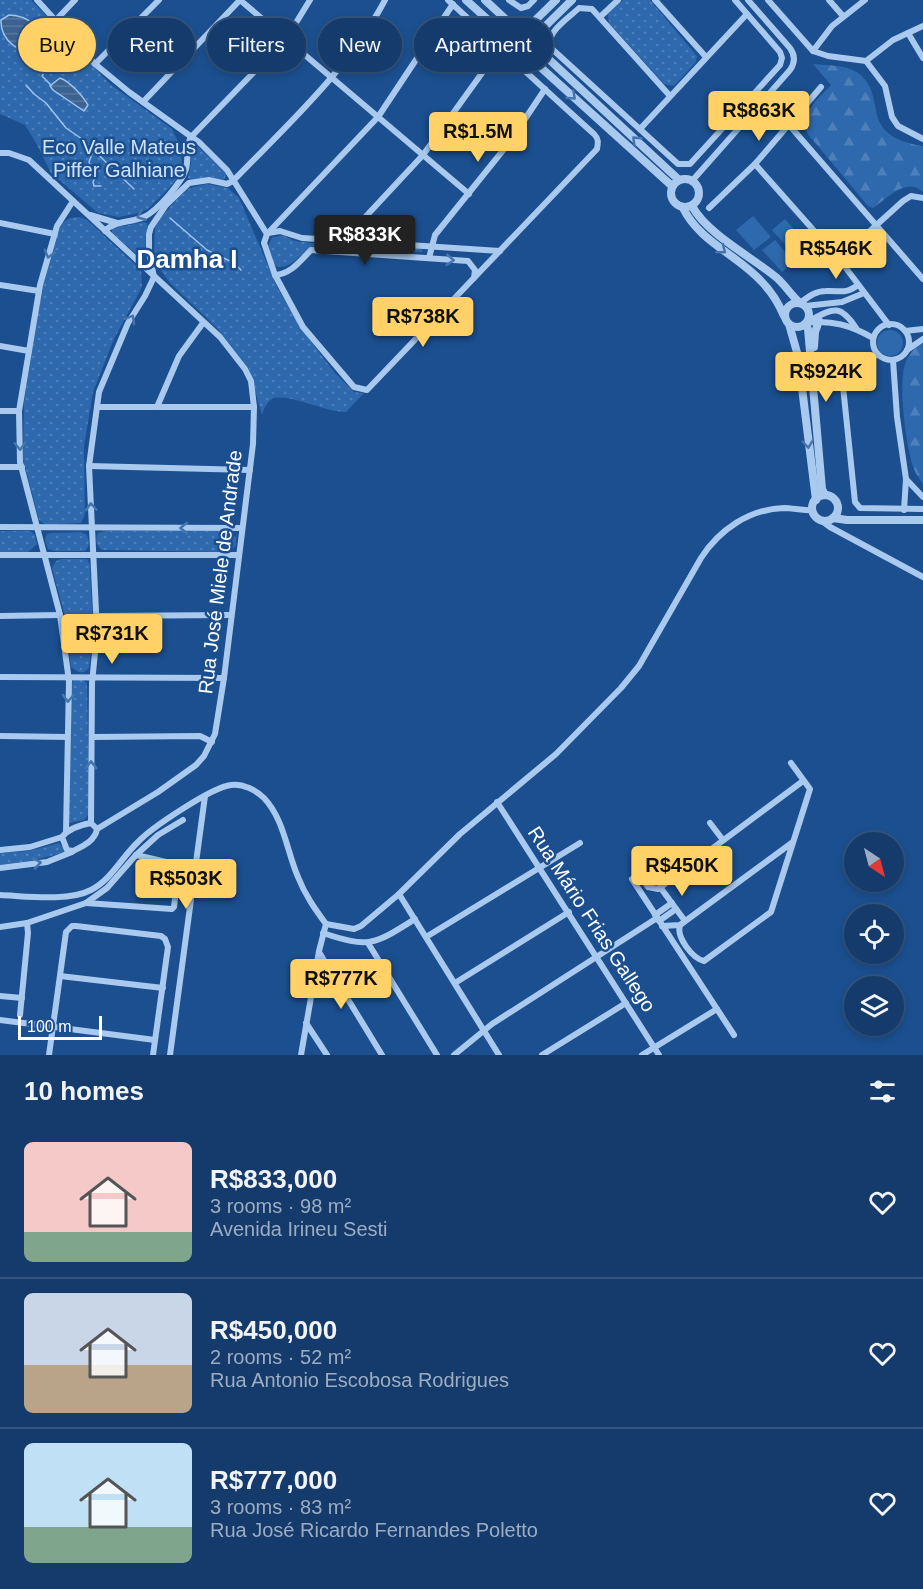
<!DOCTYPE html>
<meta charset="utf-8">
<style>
body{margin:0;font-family:Helvetica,sans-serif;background:#214673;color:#f1f3f6;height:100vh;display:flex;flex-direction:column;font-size:22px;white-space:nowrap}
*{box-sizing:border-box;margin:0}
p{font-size:20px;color:#9dadc1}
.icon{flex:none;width:33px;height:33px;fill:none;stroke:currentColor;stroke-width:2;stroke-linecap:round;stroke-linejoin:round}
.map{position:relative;height:1055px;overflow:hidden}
.panel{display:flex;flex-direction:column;background:#143b6b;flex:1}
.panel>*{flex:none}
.guide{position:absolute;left:18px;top:18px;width:600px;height:54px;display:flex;gap:12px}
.needle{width:39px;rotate:144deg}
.fabs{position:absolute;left:844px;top:832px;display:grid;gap:12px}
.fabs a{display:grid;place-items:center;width:60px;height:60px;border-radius:50%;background:#143b6b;box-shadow:0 3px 9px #0003,0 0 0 2px #33557e;font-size:30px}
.scale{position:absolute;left:18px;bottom:15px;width:84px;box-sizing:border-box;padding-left:6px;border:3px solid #fff;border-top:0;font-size:16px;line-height:21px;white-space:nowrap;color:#fff;-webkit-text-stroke:4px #1b4f8f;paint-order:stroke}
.price{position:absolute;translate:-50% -51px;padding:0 14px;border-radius:6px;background:#ffd166;color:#111;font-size:20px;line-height:39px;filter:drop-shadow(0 2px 3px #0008)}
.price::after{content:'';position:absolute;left:50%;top:36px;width:18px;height:14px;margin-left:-9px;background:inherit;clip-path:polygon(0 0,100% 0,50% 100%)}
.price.active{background:#222;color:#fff}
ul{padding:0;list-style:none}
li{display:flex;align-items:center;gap:18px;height:150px;padding:0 24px}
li+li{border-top:2px solid #33557e}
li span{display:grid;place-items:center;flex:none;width:168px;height:120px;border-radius:9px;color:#555}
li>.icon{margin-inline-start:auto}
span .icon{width:72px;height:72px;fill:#fffc;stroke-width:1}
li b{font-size:26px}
h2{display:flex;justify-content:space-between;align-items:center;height:72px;padding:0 24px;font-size:26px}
.tag{padding:0 21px;border-radius:27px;background:#143b6b;box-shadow:0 3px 9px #0003,0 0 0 2px #33557e;font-size:21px;line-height:54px}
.tag.active{background:#ffd166;color:#111}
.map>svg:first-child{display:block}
</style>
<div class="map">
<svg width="923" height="1055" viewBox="0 0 923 1055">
<defs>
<pattern id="forest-firs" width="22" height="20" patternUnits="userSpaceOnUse" patternTransform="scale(1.5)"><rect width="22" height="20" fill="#2e69ad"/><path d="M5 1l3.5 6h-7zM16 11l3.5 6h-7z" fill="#4d80b9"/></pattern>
<pattern id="park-dots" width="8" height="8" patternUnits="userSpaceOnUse" patternTransform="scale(1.5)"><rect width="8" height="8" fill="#2e69ad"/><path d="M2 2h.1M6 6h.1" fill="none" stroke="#4d80b9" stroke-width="1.8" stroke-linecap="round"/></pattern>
<pattern id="water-rules" width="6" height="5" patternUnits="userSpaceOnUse" patternTransform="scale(1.5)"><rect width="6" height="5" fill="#3c6290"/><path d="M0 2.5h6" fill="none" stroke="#597aa1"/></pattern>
</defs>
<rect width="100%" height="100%" fill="#1b4f8f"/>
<g fill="#2e69ad">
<path d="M753,216L771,237L754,250L736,230Z"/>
<path d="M785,219L801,237L788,248L772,230Z"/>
<path d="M775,240L794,262L782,272L762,250Z"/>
<circle cx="890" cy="343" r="13"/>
</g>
<g fill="url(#forest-firs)">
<path d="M813,64C828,66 845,64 858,73C890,97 855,135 923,146V192C906,176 887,199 873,208L868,206L807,133C799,113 819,98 831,85Z"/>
<path d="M923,344V485C920,479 916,475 914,469C906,448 899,389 904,368C906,358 913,347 923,344Z"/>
</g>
<g fill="url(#park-dots)">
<path d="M0,0H31L110,84L172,129L180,146L182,164L175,182L148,209L135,214L119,217L98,213L51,173L35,141L25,125L0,114Z"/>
<path d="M623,0H650L697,56L696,62L674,86L664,84L609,23L608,14Z"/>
<path d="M195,144L227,173L224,180L212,177L190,180L188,178L191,163L190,148Z"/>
<path d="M207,184L228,188L239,198L278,289L301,328L334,372L354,392L364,393L346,412C327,413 286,392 272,399C266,403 264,409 262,415L249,369L217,328L170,283L156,264L154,254L155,227L160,219L177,199L190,188Z"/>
<path d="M79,217L87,220L141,270L142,287L114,339L93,392L84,446L85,515L81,523L46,525L39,520L23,459L24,402L42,286L57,234L62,223L70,218Z"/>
<path d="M143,222L147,223L148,226L146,233L145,256L140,257L112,233V229L114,226H125Z"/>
<path d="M282,235L295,241L311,243L423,247L422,252L311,247C298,255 292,270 275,266L268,246L272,238Z"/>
<path d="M0,531H30L35,535L37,544L28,552H0Z"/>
<path d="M106,531H227L236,537V545L230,552L102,550C96,545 95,541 98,533Z"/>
<path d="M81,532L87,535C89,541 90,546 85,551H54L48,549L45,540L47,534L51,533Z"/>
<path d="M61,559H87L90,565L93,632L89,668C82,675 79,673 71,667L65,616L52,568L56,561Z"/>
<path d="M82,679L87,683L89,814L84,820L69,823L71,689L73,680Z"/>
<path d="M59,843L63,848L64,853L29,861L0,865V853L29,851Z"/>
</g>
<g fill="url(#water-rules)" stroke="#9cc4f0" stroke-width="1.5">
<path d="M9,15C27,15 50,31 45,51L40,56C21,53 0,42 1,20Z"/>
<path d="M60,78C69,81 83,96 88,105L84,111L53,90L50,86Z"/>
</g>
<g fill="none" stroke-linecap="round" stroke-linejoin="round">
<g stroke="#9cc4f0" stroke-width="1.5">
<path d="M50,63L42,76L51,85"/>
<path d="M26,85L34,94L46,103L66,128L82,139L134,189"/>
<path d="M93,151L89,162L95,178L93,182L94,186H101"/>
<path d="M170,218L207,250L234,263L241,270"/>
</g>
<g stroke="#a9c9ee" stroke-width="6">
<path d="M37,0L95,64L129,92L200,143L227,170L267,234"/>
<path d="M240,0L469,194"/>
<path d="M448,0C497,45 545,90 594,134C599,139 598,143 597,149L367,390L354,387L303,327L275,275L264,243L267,234L378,117L453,4"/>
<path d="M509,0L521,8L528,6L534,0"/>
<path d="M655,0L706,57"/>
<path d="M768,0L813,51L828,56L866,61L885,86L892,117L898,126L923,139"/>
<path d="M829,0L843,16"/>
<path d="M600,17L618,0"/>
<path d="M56,20L75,0"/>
<path d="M908,33L923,58"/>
<path d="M813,51L832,26L865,0"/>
<path d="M866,61L893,40L923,26"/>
<path d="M95,64L159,0"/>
<path d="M670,96L592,9L579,8C569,18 544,33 551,48L678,164H690L780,65L782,58L780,52L735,0"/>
<path d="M143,102L240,0"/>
<path d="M789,125L923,279"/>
<path d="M640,129L747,14"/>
<path d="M0,153H9L29,160L220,337L245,369L251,381L254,407L253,444L224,678L215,734L204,756L196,765L158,792L97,829"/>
<path d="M755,164L839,259L889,325"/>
<path d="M233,181C288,124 348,70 385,0"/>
<path d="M692,181L790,70C795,63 795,55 790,48L748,0"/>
<path d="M709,208L755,164L821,87"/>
<path d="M90,215L117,223"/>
<path d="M0,223L55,234"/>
<path d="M105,231C115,220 131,223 144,217C157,211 182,182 186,169C189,157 185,148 191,137L286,39L310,0"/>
<path d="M268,233L280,231L302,238L500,251"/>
<path d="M343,241L423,155L500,48"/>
<path d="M429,258L435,235L509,143L545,89"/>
<path d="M839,259L903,201L911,196L923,198"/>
<path d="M275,275C291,274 300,261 311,250L468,261L475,270L474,278"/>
<path d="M0,285L39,291"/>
<path d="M800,303C808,297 815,291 826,291C841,290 844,295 858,285"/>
<path d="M805,306L842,302L864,293"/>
<path d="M811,320C834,307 841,305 856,328"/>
<path d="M806,323C831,319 852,326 873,338"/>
<circle cx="891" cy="342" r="18"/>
<path d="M905,331L923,329"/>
<path d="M0,346L29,351"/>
<path d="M907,350L923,339"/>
<path d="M878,355C866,357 848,356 841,367L855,502L860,508L923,509"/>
<path d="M893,360L897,417L906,479L904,510"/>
<path d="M97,407H254"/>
<path d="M157,407L179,356L203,323"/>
<path d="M0,411H19"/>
<path d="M89,466L250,470"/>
<path d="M0,467H22"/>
<path d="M906,479L923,497"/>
<path d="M822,521L830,527L923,577"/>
<path d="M0,527L242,528"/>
<path d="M0,555H239"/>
<path d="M0,616L60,615"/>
<path d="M96,616L231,615"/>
<path d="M0,677L224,678"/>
<path d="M0,736L67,737"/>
<path d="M92,737L200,736L212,742"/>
<path d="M497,802L659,1055"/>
<path d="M91,823L92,683L97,632L89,466L99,392L128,323L145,296L154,277L149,252V234L151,227L166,205L189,183L209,180L227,184L233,181"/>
<path d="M91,823L97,829C95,841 83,846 73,851L67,850L62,837C69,828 80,825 91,823Z"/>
<path d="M710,823L723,840"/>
<path d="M66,832L69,681L60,615L20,462L19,411L40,285L57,226L73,201"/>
<path d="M0,850L30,847L62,837"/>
<path d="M0,868L47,862L72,852"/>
<path d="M641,877L648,887L658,889L803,781"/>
<path d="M632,879L734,1035"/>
<path d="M660,887L685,921"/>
<path d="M399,894L499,1055"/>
<path d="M0,895C25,896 68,902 91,890C111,880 121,858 138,842C151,828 212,787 231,785C242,783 256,790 264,798C284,819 287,852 298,877C305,895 315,909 326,924L354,929L361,926L399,894L460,834L556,754L621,688L639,666L701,558C719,530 749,509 784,508C793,508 803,511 812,510"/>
<path d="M86,903L172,909L174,907L179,865L136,855"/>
<path d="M655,915L672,903"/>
<path d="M659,921L676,909"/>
<path d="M27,923L86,903L107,888L136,855L158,835L183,820"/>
<path d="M680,925C676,937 692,958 704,961L771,912L810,789L791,763"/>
<path d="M662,926L680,925L793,842"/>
<path d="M0,927L27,923L28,933L20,1015"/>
<path d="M323,933C370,949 375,944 415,919"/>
<path d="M426,937L580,843"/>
<path d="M368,943L437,1055"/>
<path d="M319,952L382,1055"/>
<path d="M60,976L163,988"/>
<path d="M455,983L569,912"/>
<path d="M0,996L22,998"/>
<path d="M0,1020L155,1040"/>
<path d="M306,1023L327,1055"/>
<path d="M49,1055L66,932L72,926H76L161,936L165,939L168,947L153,1055"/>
<path d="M170,1055L205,796"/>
<path d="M301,1055L319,951L326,924"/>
<path d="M454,1055L492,1024L657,918"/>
<path d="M542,1055L626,1003"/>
<path d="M642,1055L717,1009"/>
</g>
<g stroke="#a9c9ee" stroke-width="8">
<path d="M466,0L672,186"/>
<path d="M485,0L679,180"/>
<path d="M513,42L556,0"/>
<path d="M521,50L572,0"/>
<circle cx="685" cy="193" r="14"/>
<path d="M692,206C707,234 752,257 777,278C785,285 791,295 799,302"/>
<path d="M683,208C700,242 736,254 761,281C771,291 779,304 784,316"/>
<circle cx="797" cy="315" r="12"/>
<path d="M789,324L798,356L816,500"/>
<path d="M805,324L808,329L822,489L825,495"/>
<path d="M814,347L815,332L819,321"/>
<circle cx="825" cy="508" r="13"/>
<path d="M833,518L847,520H923"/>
</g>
</g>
<defs><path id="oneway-chevron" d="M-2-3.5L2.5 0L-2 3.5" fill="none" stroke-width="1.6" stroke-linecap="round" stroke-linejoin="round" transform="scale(1.5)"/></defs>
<g stroke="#4674ac">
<use href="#oneway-chevron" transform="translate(572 96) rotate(42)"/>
<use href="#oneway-chevron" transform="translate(636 140) rotate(-137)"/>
<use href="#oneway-chevron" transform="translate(141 216) rotate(158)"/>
<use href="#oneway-chevron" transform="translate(722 250) rotate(38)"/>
<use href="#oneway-chevron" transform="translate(49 254) rotate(106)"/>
<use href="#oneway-chevron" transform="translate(450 260) rotate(4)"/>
<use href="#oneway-chevron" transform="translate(131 319) rotate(-60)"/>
<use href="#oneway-chevron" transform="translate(808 444) rotate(84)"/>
<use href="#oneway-chevron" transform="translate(20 446) rotate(88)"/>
<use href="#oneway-chevron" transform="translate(91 507) rotate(-93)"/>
<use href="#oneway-chevron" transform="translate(184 528) rotate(-180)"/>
<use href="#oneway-chevron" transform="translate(68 698) rotate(93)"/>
<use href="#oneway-chevron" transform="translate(91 765) rotate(-90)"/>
<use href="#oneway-chevron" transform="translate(37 863) rotate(-9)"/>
</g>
<g text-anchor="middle" stroke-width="5" stroke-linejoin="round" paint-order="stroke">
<g font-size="20" fill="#cfe3fa" stroke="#1b4f8f">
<text x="119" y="154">Eco Valle Mateus<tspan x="119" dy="23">Piffer Galhiane</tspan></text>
</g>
<g font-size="20" fill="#fff" stroke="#1b4f8f">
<text transform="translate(220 572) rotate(-83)" y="7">Rua José Miele de Andrade</text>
<text transform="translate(592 919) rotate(57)" y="7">Rua Mário Frias Gallego</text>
</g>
<g font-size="26" font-weight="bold" fill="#fff" stroke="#1b4f8f">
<text x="187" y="268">Damha I</text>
</g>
</g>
</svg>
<div class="fabs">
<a><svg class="needle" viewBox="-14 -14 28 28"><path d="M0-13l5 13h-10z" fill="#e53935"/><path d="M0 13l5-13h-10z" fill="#9dadc1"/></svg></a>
<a><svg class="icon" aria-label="locate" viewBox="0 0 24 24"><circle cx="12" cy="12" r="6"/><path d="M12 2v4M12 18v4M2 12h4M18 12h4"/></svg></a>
<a><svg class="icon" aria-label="layers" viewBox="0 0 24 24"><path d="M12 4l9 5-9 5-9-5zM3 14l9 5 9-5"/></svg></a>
</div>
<div class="scale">100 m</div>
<b class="price" style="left:759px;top:142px">R$863K</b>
<b class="price" style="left:478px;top:163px">R$1.5M</b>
<b class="price active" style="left:365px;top:266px">R$833K</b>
<b class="price" style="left:836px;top:280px">R$546K</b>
<b class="price" style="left:423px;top:348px">R$738K</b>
<b class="price" style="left:826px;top:403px">R$924K</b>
<b class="price" style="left:112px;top:665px">R$731K</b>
<b class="price" style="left:682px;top:897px">R$450K</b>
<b class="price" style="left:186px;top:910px">R$503K</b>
<b class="price" style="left:341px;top:1010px">R$777K</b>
<div class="guide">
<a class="tag active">Buy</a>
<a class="tag">Rent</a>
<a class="tag">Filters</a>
<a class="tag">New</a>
<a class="tag">Apartment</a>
</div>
</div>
<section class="panel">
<h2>10 homes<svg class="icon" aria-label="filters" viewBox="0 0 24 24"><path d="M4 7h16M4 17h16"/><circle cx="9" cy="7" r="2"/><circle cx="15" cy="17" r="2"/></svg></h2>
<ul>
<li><span style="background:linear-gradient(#f6c9c9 75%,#7fa58c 0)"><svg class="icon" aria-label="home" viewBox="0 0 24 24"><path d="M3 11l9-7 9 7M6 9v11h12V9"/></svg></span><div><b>R$833,000</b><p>3 rooms · 98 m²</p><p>Avenida Irineu Sesti</p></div><svg class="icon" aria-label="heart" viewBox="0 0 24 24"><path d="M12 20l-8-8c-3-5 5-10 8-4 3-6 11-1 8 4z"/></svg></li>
<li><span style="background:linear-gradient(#c9d6e8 60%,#b9a48a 0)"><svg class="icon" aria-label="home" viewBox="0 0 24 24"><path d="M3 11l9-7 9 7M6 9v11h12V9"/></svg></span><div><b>R$450,000</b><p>2 rooms · 52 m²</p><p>Rua Antonio Escobosa Rodrigues</p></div><svg class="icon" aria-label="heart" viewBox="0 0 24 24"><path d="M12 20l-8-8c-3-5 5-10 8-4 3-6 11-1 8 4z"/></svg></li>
<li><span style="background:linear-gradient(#bfe0f5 70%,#7fa58c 0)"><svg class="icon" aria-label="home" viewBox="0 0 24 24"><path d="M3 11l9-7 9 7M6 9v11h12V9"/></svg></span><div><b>R$777,000</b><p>3 rooms · 83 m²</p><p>Rua José Ricardo Fernandes Poletto</p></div><svg class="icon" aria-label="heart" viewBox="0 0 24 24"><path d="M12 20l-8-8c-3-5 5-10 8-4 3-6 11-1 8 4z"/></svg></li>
</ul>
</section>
